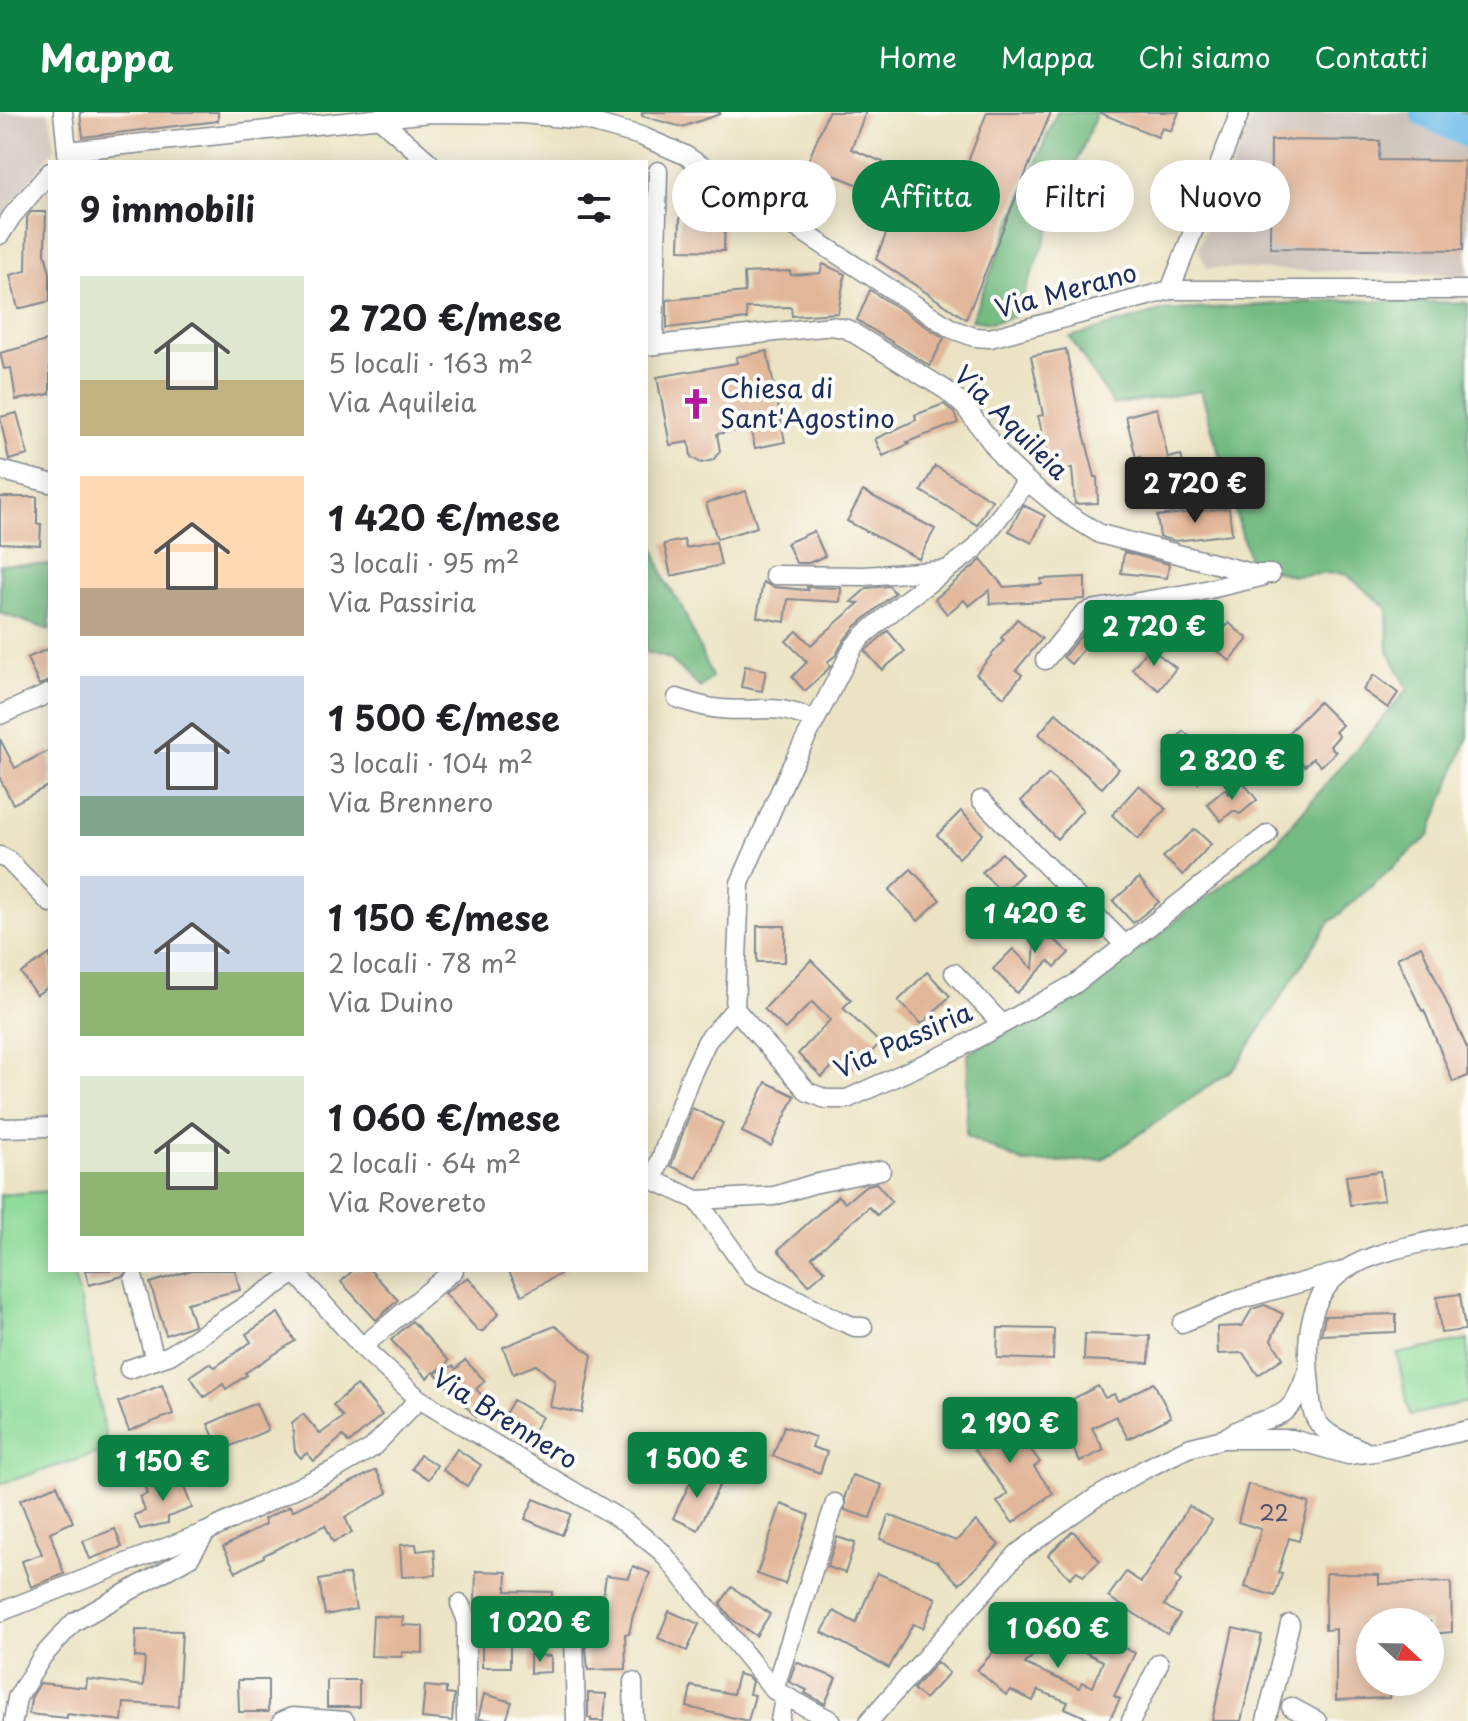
<!DOCTYPE html>
<html lang="it">
<meta charset="utf-8">
<style>
body{margin:0;font-family:"Playpen Sans",sans-serif;background:#f2f2f2;color:#202124;height:100vh;display:flex;flex-direction:column;font-size:30px;white-space:nowrap}
*{box-sizing:border-box;margin:0}
p{font-size:26px;color:#757577}
.icon{flex:none;width:44px;height:44px;fill:none;stroke:currentColor;stroke-width:2;stroke-linecap:round;stroke-linejoin:round}
.map{position:relative;flex:1;overflow:hidden}
.panel{position:absolute;left:48px;top:48px;width:600px;height:1112px;display:flex;flex-direction:column;background:#fff;border-radius:0px;box-shadow:0 4px 20px #0003}
.panel>*{flex:none}
.hud{position:absolute;left:672px;top:48px;width:676px;height:72px;display:flex;gap:16px}
.needle{width:52px;rotate:112deg}
.controls{position:absolute;left:1356px;top:1496px;display:grid;gap:16px}
.controls a{display:grid;place-items:center;width:88px;height:88px;border-radius:50%;background:#fff;box-shadow:0 4px 20px #0003;font-size:40px}
.price{position:absolute;translate:-50% -68px;padding:0 18px;border-radius:8px;background:#0b8043;color:#fff;font-size:26px;line-height:52px;filter:drop-shadow(0 2px 4px #0008)}
.price::after{content:'';position:absolute;left:50%;top:48px;width:24px;height:18px;margin-left:-12px;background:inherit;clip-path:polygon(0 0,100% 0,50% 100%)}
.price.on{background:#222;color:#fff}
ul{padding:0;list-style:none}
li{display:flex;align-items:center;gap:24px;height:200px;padding:0 32px}
li span{display:grid;place-items:center;flex:none;width:224px;height:160px;border-radius:0px;color:#555}
li>.icon{margin-inline-start:auto}
span .icon{width:96px;height:96px;fill:#fffc;stroke-width:1}
li b{font-size:34px}
h2{display:flex;justify-content:space-between;align-items:center;height:96px;padding:0 32px;font-size:34px}
.pill{padding:0 28px;border-radius:36px;background:#fff;box-shadow:0 4px 20px #0003;font-size:28px;line-height:72px}
.pill.on{background:#0b8043;color:#fff}
header{display:flex;align-items:center;gap:48px;box-sizing:border-box;height:112px;padding:0 40px;background:#0b8043;color:#fff}
header strong{font-size:38px}
nav{display:flex;gap:44px;margin-inline-start:auto;font-size:28px}
.map>svg:first-child{display:block}
</style>
<header>
<strong>Mappa</strong>
<nav><a>Home</a><a>Mappa</a><a>Chi siamo</a><a>Contatti</a></nav>
</header>
<div class="map">
<svg width="1468" height="1609" viewBox="0 0 1468 1609">
<rect width="100%" height="100%" fill="#fdfcf7"/>
<filter id="ink" filterUnits="userSpaceOnUse"><feTurbulence type="fractalNoise" baseFrequency=".0125" numOctaves="2"/><feDisplacementMap in="SourceGraphic" scale="16" xChannelSelector="R" yChannelSelector="G"/><feConvolveMatrix kernelMatrix="1 2 1 2 8 2 1 2 1" color-interpolation-filters="sRGB"/></filter>
<filter id="wash" filterUnits="userSpaceOnUse"><feTurbulence type="fractalNoise" baseFrequency=".006" numOctaves="4" result="noise"/><feDisplacementMap in="SourceGraphic" scale="32" xChannelSelector="R" yChannelSelector="G"/><feGaussianBlur stdDeviation="1.8" result="paint"/><feColorMatrix in="noise" values="0 0 0 0 0 0 0 0 0 0 0 0 0 0 0 0 0 1.4 0 .05"/><feComposite in="paint" operator="in"/></filter>
<g filter="url(#wash)">
<rect width="100%" height="100%" fill="#ebe3c3"/>
<g fill="#ccc2b9">
<path d="M0,0H49L55,35L0,107Z"/>
<path d="M1255,0H1410L1468,24V163L1207,156L1198,136Z"/>
</g>
<g fill="#8fdb99" stroke="#55857c" stroke-width="2">
<path d="M50,1079V1158H72L81,1190L108,1338L0,1372V1083Z"/>
<path d="M1468,1228V1290L1410,1303L1397,1242Z"/>
</g>
<g fill="#73bb81" stroke="#477570" stroke-width="2">
<path d="M1057,0H1097L1015,204L991,211L971,208Z"/>
<path d="M1410,0H1468V24Z"/>
<path d="M1347,188L1468,191V625L1429,724L1329,811L1235,956L1102,1048L1024,1051L966,1024L968,941L1045,900L1124,849L1272,735L1408,577L1388,538L1387,496L1347,463L1337,461L1293,464L1250,451L1201,279L1113,293L1070,225L1161,199Z"/>
<path d="M649,420L665,469L681,493L712,565L700,576L670,547L646,540V421Z"/>
<path d="M0,452L50,453V518L0,501Z"/>
</g>
<g fill="none" stroke-linecap="round" stroke-linejoin="round">
<path stroke="#6fbde9" stroke-width="30" d="M1425,0L1468,21"/>
</g>
<g id="blocks">
<g fill="#e2b699">
<path d="M80,0H218V9L83,25Z"/>
<path d="M642,0H720V2L682,15L642,4Z"/>
<path d="M828,0H866L851,37L883,50L871,78L807,52Z"/>
<path d="M987,0H1051L966,207L876,147L910,62L956,81Z"/>
<path d="M1098,0H1179L1171,19L1162,16L1158,25Z"/>
<path d="M1271,28L1380,29L1379,48L1464,49L1463,138L1270,136Z"/>
<path d="M31,100H46L45,141L50,161V189L18,197L10,163L26,159L27,105Z"/>
<path d="M680,105L725,106L724,139L679,138Z"/>
<path d="M823,152L845,162L838,201L792,204L791,195L746,196L747,207L667,216V188L745,180L744,161L790,159L791,163L820,161Z"/>
<path d="M870,178L944,226L930,254L857,208Z"/>
<path d="M50,228V282L16,288L11,256L4,257L0,241Z"/>
<path d="M1066,237L1077,294L1095,365H1097L1098,391L1075,392L1072,356L1052,361L1038,304L1043,303L1031,244Z"/>
<path d="M767,239L785,330L755,336L750,316L717,322L720,339L713,348L701,351L691,345L689,330L670,333L657,265L737,251L736,245Z"/>
<path d="M944,292L954,301L958,311L907,330L909,332L883,344L875,327L916,308L915,303Z"/>
<path d="M1157,296L1168,346L1181,343L1188,371L1149,380L1140,345L1136,346L1126,304Z"/>
<path d="M17,301L28,343L9,348L0,305Z"/>
<path d="M935,354L992,388L977,413L921,379Z"/>
<path d="M746,379L757,415L717,427L706,391Z"/>
<path d="M863,379L935,417L919,447L847,409Z"/>
<path d="M0,385H37V412H41L40,433L0,431Z"/>
<path d="M1023,393L1045,404L1032,431L1009,419Z"/>
<path d="M1229,396L1232,422L1176,429L1160,425L1157,404Z"/>
<path d="M814,419L825,444L809,451H796L787,431Z"/>
<path d="M684,428L686,436L716,430L721,453L671,464L664,432Z"/>
<path d="M1124,440L1169,452L1167,466L1121,461Z"/>
<path d="M981,448L1004,475L1042,472L1041,467L1085,465V487L990,492L989,478L969,494L964,488L947,502L935,487Z"/>
<path d="M763,470L773,475L808,478L807,475L841,476L840,490L788,487L785,510L757,505Z"/>
<path d="M889,474L895,481L855,515L844,528L836,543L827,550L830,555L805,579L792,565L807,550L786,529L797,519L811,533L859,491L851,490L867,476Z"/>
<path d="M1017,507L1042,527L1016,558L1022,563L1004,585L976,562L1004,528L1001,526Z"/>
<path d="M1229,511L1248,527L1230,549L1211,533Z"/>
<path d="M888,519L905,539L882,558L865,539Z"/>
<path d="M1084,520L1092,527L1071,552L1063,545Z"/>
<path d="M1149,535L1176,556L1159,578L1132,557Z"/>
<path d="M50,536V569L39,573L27,546Z"/>
<path d="M745,554L766,558L762,579L741,575Z"/>
<path d="M1374,563L1398,581L1388,596L1363,578Z"/>
<path d="M1319,590L1342,613L1335,620L1339,624L1330,634L1336,640L1321,654L1313,646L1305,654L1280,629Z"/>
<path d="M1056,601L1119,657L1102,676L1039,622Z"/>
<path d="M1183,619L1203,635L1199,639L1214,651L1198,671L1164,643Z"/>
<path d="M0,627L15,656L50,638V673L13,692L0,667Z"/>
<path d="M1049,662L1083,698L1057,727L1021,689Z"/>
<path d="M1243,670L1257,688L1240,702L1233,699L1221,709L1207,692L1225,677L1228,682Z"/>
<path d="M1139,673L1166,697L1138,727L1112,703Z"/>
<path d="M961,699L983,722L959,746L937,723Z"/>
<path d="M1195,717L1211,732L1183,763L1163,745Z"/>
<path d="M1002,741L1022,762L1002,781L982,760Z"/>
<path d="M911,757L940,788L918,809L889,778Z"/>
<path d="M1139,766L1159,790L1133,811L1113,789Z"/>
<path d="M1055,798L1068,811L1053,826L1069,841L1055,855L1049,849L1017,881L993,857L1013,837L1033,857L1036,818Z"/>
<rect x="757" y="814" width="28" height="36"/>
<path d="M1421,834L1468,938V964L1453,970L1424,898L1422,899L1397,846Z"/>
<path d="M50,842V874L36,883L21,861Z"/>
<path d="M811,848L851,888L843,896L880,931L849,964L836,951L822,965L798,942L830,908L812,890L785,917L764,897Z"/>
<path d="M927,860L950,884L922,912L898,889Z"/>
<path d="M766,970L795,984L771,1034L742,1020Z"/>
<path d="M692,996L723,1011L697,1066L671,1054Z"/>
<path d="M1380,1059L1384,1088L1350,1093L1346,1064Z"/>
<path d="M876,1071L892,1089L877,1103L869,1095L812,1145L825,1159L809,1173L778,1138L838,1084L845,1091L865,1074Z"/>
<path d="M85,1158H128L123,1164L89,1173Z"/>
<path d="M192,1158H235L240,1178L187,1191L194,1213L166,1223L150,1171Z"/>
<path d="M353,1158H370L398,1188L376,1208L341,1170Z"/>
<path d="M508,1158H567L522,1183Z"/>
<path d="M468,1165L499,1201L483,1219H478L445,1181Z"/>
<path d="M1460,1182L1465,1218L1441,1221L1437,1185Z"/>
<path d="M1265,1193L1283,1202L1271,1228L1283,1246L1258,1263L1243,1241L1218,1242L1217,1215L1242,1214L1252,1197Z"/>
<path d="M278,1201L295,1229L245,1261L247,1263L226,1277L223,1272L204,1285L190,1264L209,1251L215,1255L251,1230L246,1222Z"/>
<path d="M1396,1202V1220L1321,1223L1325,1204Z"/>
<path d="M412,1209L449,1249L435,1261L453,1254L456,1257L465,1248L485,1269L476,1277L503,1306L513,1288L542,1305L528,1328L481,1300L476,1305L434,1260L427,1266L391,1228Z"/>
<path d="M555,1214L592,1243L582,1301L550,1295L555,1269L536,1253L513,1262L503,1235Z"/>
<path d="M998,1216L1054,1217L1053,1248L997,1246Z"/>
<path d="M1085,1222L1150,1224L1149,1251L1084,1248Z"/>
<path d="M1154,1271L1171,1305L1128,1327L1116,1304L1092,1316L1104,1338L1080,1350L1053,1297L1098,1274L1105,1286L1114,1282L1118,1289Z"/>
<path d="M162,1273L173,1302L129,1319L118,1290Z"/>
<path d="M357,1273L382,1303L349,1331L343,1324L314,1349L307,1341L301,1346L295,1339L292,1312L303,1302L320,1322L343,1305L333,1293Z"/>
<path d="M256,1291L268,1318L220,1339L208,1312Z"/>
<path d="M1000,1297L1040,1350L1034,1355L1053,1381L1013,1411L997,1390L1008,1382L964,1324Z"/>
<path d="M784,1314L815,1325L812,1335L827,1340L820,1361L773,1344Z"/>
<path d="M457,1337L481,1353L467,1374L443,1358Z"/>
<path d="M420,1343L437,1353L429,1367L412,1357Z"/>
<path d="M376,1358L388,1381L345,1405L352,1421L333,1430L325,1413L264,1443V1445L236,1460L223,1435L266,1412L264,1407L290,1394L292,1399Z"/>
<path d="M696,1358L721,1370L698,1418L673,1406Z"/>
<path d="M179,1362L192,1396L168,1405V1411L140,1417L134,1403L145,1399L140,1385L147,1382L145,1376Z"/>
<path d="M852,1363L882,1373L870,1406L845,1398V1384Z"/>
<path d="M1248,1372L1309,1391L1299,1429L1289,1426L1278,1461L1282,1462L1275,1484L1245,1475L1261,1417L1238,1410Z"/>
<path d="M57,1373L73,1410L50,1420L64,1462L31,1475L22,1449L42,1442L20,1388Z"/>
<path d="M534,1387L571,1402L562,1423L525,1407Z"/>
<path d="M781,1392L809,1403L785,1472L757,1462Z"/>
<path d="M1189,1394L1212,1408L1175,1464L1181,1469L1164,1493L1180,1503L1167,1522L1108,1485L1126,1460L1141,1470Z"/>
<path d="M889,1403L956,1429L976,1409L999,1433L959,1472L937,1449L880,1427Z"/>
<path d="M115,1417L122,1435L90,1447L83,1429Z"/>
<path d="M1073,1419L1100,1449L1083,1464L1077,1459L1070,1466L1048,1443Z"/>
<path d="M837,1425L855,1431L845,1461L827,1455Z"/>
<path d="M416,1432L417,1439L434,1437L436,1463L402,1465L400,1433Z"/>
<path d="M633,1454L650,1461L633,1503L629,1522H625L626,1557L588,1558L584,1514L587,1497L601,1499L606,1463L629,1466Z"/>
<path d="M476,1459L507,1460L506,1479L552,1480L551,1511L510,1510V1555H482V1491L475,1490Z"/>
<path d="M877,1461L936,1486L923,1516L913,1512L889,1556L822,1520L834,1499L856,1511Z"/>
<path d="M1326,1461L1379,1463V1472L1451,1470L1452,1520L1430,1522V1510H1370V1570H1389V1586L1336,1588V1517L1325,1518Z"/>
<path d="M349,1462L356,1497L325,1503L319,1468Z"/>
<path d="M732,1475L770,1502L756,1524L733,1508L720,1492Z"/>
<path d="M1031,1498L1056,1519L1025,1552L1079,1576L1082,1570L1093,1575L1103,1549L1084,1540L1096,1515L1119,1526L1117,1533L1135,1541L1114,1584L1120,1587L1109,1609H1094L1065,1596L1068,1590L1038,1578L1033,1589L1010,1578L1006,1583L977,1558Z"/>
<path d="M669,1499L699,1512L687,1539L658,1526Z"/>
<path d="M373,1504L403,1505L402,1513L423,1514V1541L402,1540V1545L371,1544Z"/>
<path d="M1233,1516L1262,1523L1241,1609H1212Z"/>
<path d="M136,1518L182,1519L178,1594L124,1591L122,1609L67,1602V1606L29,1602L31,1586L40,1571L86,1576L87,1567L143,1574L145,1546L135,1545Z"/>
<path d="M530,1543L551,1544V1560L530,1561Z"/>
<path d="M796,1550L836,1566L825,1592L805,1581L807,1578L789,1570Z"/>
<path d="M937,1550L949,1561L925,1587L913,1577Z"/>
<path d="M738,1562L748,1565L752,1569L749,1582L755,1583L748,1609L687,1595L691,1574L733,1582Z"/>
<path d="M238,1568H268V1600H239Z"/>
<rect x="327" y="1568" width="32" height="27"/>
<path d="M425,1574L446,1576V1582L454,1583L452,1609L422,1606Z"/>
<path d="M588,1581L606,1582L604,1609H591V1606H588Z"/>
<path d="M484,1582L512,1590L506,1609L478,1607Z"/>
</g>
</g>
</g>
<g filter="url(#ink)">
<use href="#blocks" fill-opacity="0" stroke="#838990" stroke-width="2"/>
<g fill="none" stroke-linecap="round" stroke-linejoin="round">
<defs>
<g id="minor">
<path d="M63,0L68,49"/>
<path d="M380,7L429,50"/>
<path d="M67,39L430,1L523,2L583,8L641,24L685,43L952,217L974,225L990,226L1170,178H1468"/>
<path d="M0,123L12,104L50,60"/>
<path d="M1170,178L1240,0"/>
<path d="M654,233L658,59"/>
<path d="M646,234L832,214L847,217L946,278L965,295L1004,347L1027,369L1066,401L1100,422L1255,462H1271"/>
<path d="M0,358L50,371"/>
<path d="M1027,369L974,438L907,487L864,523L854,534L789,659L740,771L735,897L808,980L826,987H847L961,935L1075,872L1268,722"/>
<path d="M774,463L865,464L946,458"/>
<path d="M1045,548L1082,503L1091,498L1197,480L1261,465"/>
<path d="M677,586C691,591 706,596 721,597C762,601 773,589 815,609"/>
<path d="M0,603L50,581"/>
<path d="M981,688L1126,834"/>
<path d="M0,744L8,748L50,791"/>
<path d="M954,861L1002,912"/>
<path d="M0,1016L50,1015"/>
<path d="M646,1065L697,1088L751,1164L836,1207L855,1215H863"/>
<path d="M654,1066L689,968L707,929L735,897"/>
<path d="M697,1088L774,1084L813,1072L881,1058"/>
<path d="M293,1158L362,1235L419,1287L625,1410L662,1440L774,1578L832,1609"/>
<path d="M134,1168L155,1248"/>
<path d="M1182,1211L1238,1188L1339,1160"/>
<path d="M362,1235L454,1158"/>
<path d="M129,1257L170,1243L295,1161"/>
<path d="M1228,1324C1268,1297 1287,1320 1306,1263"/>
<path d="M1363,1338C1347,1330 1327,1325 1317,1309C1310,1299 1311,1285 1310,1274C1305,1232 1306,1184 1345,1158C1377,1137 1431,1130 1468,1121"/>
<path d="M460,1492L466,1506V1609"/>
<path d="M0,1500L206,1420L336,1357L372,1336L419,1287"/>
<path d="M574,1520L576,1609"/>
<path d="M633,1570L634,1609"/>
<path d="M774,1578L835,1391"/>
<path d="M1291,1595L1317,1609"/>
<path d="M13,1609L17,1586L42,1545L74,1510L190,1445L206,1420"/>
<path d="M282,1609L292,1605L345,1609"/>
<path d="M780,1609L784,1586"/>
<path d="M869,1609L1018,1441L1095,1386L1145,1357L1188,1336L1223,1327H1292L1348,1343L1375,1340L1468,1318"/>
<path d="M1131,1609L1159,1551"/>
<path d="M1266,1609L1290,1512"/>
</g>
</defs>
<use href="#minor" stroke="#838990" stroke-width="21"/>
<use href="#minor" stroke="#fff" stroke-width="18"/>
</g>
</g>
<defs>
<symbol id="church-bare" viewBox="-9 -9 18 18"><path d="M-1.2-6h2.4v3.5h3.3v2.4h-3.3V6h-2.4V-.1h-3.3v-2.4h3.3Z" fill="#b5179e" stroke="#fdfcf7" stroke-width="2.5" paint-order="stroke"/></symbol>
</defs>
<g fill-rule="evenodd">
<use href="#church-bare" x="674" y="270" width="44" height="44"/>
</g>
<g text-anchor="middle" stroke-width="8" stroke-linejoin="round" paint-order="stroke">
<g font-size="22" fill="#4d516d">
<text x="1274" y="1409">22</text>
</g>
<g font-size="26" fill="#1b2f5e" stroke="#fdfcf7">
<text transform="translate(1066 179) rotate(-15)" y="9">Via Merano</text>
<text transform="translate(1011 311) rotate(45)" y="9">Via Aquileia</text>
<text transform="translate(903 929) rotate(-24)" y="9">Via Passiria</text>
<text transform="translate(505 1307) rotate(32)" y="9">Via Brennero</text>
</g>
<g font-size="26" fill="#1b2f5e" stroke="#fdfcf7" text-anchor="start">
<text x="720" y="286">Chiesa di<tspan x="720" dy="30">Sant'Agostino</tspan></text>
</g>
</g>
</svg>
<div class="controls">
<a><svg class="needle" viewBox="-14 -14 28 28"><path d="M0-13l5 13h-10z" fill="#e53935"/><path d="M0 13l5-13h-10z" fill="#757577"/></svg></a>
</div>
<b class="price on" style="left:1195px;top:413px">2 720 €</b>
<b class="price" style="left:1154px;top:556px">2 720 €</b>
<b class="price" style="left:1232px;top:690px">2 820 €</b>
<b class="price" style="left:1035px;top:843px">1 420 €</b>
<b class="price" style="left:1010px;top:1353px">2 190 €</b>
<b class="price" style="left:697px;top:1388px">1 500 €</b>
<b class="price" style="left:163px;top:1391px">1 150 €</b>
<b class="price" style="left:540px;top:1552px">1 020 €</b>
<b class="price" style="left:1058px;top:1558px">1 060 €</b>
<div class="hud">
<a class="pill">Compra</a>
<a class="pill on">Affitta</a>
<a class="pill">Filtri</a>
<a class="pill">Nuovo</a>
</div>
<section class="panel">
<h2>9 immobili<svg class="icon" aria-label="filters" viewBox="0 0 24 24"><path d="M4 7h16M4 17h16"/><circle cx="9" cy="7" r="2"/><circle cx="15" cy="17" r="2"/></svg></h2>
<ul>
<li><span style="background:linear-gradient(#dfe7d0 65%,#c2b280 0)"><svg class="icon" aria-label="home" viewBox="0 0 24 24"><path d="M3 11l9-7 9 7M6 9v11h12V9"/></svg></span><div><b>2 720 €/mese</b><p>5 locali · 163 m²</p><p>Via Aquileia</p></div></li>
<li><span style="background:linear-gradient(#ffd9b3 70%,#b9a48a 0)"><svg class="icon" aria-label="home" viewBox="0 0 24 24"><path d="M3 11l9-7 9 7M6 9v11h12V9"/></svg></span><div><b>1 420 €/mese</b><p>3 locali · 95 m²</p><p>Via Passiria</p></div></li>
<li><span style="background:linear-gradient(#c9d6e8 75%,#7fa58c 0)"><svg class="icon" aria-label="home" viewBox="0 0 24 24"><path d="M3 11l9-7 9 7M6 9v11h12V9"/></svg></span><div><b>1 500 €/mese</b><p>3 locali · 104 m²</p><p>Via Brennero</p></div></li>
<li><span style="background:linear-gradient(#c9d6e8 60%,#8fb573 0)"><svg class="icon" aria-label="home" viewBox="0 0 24 24"><path d="M3 11l9-7 9 7M6 9v11h12V9"/></svg></span><div><b>1 150 €/mese</b><p>2 locali · 78 m²</p><p>Via Duino</p></div></li>
<li><span style="background:linear-gradient(#dfe7d0 60%,#8fb573 0)"><svg class="icon" aria-label="home" viewBox="0 0 24 24"><path d="M3 11l9-7 9 7M6 9v11h12V9"/></svg></span><div><b>1 060 €/mese</b><p>2 locali · 64 m²</p><p>Via Rovereto</p></div></li>
</ul>
</section>
</div>
